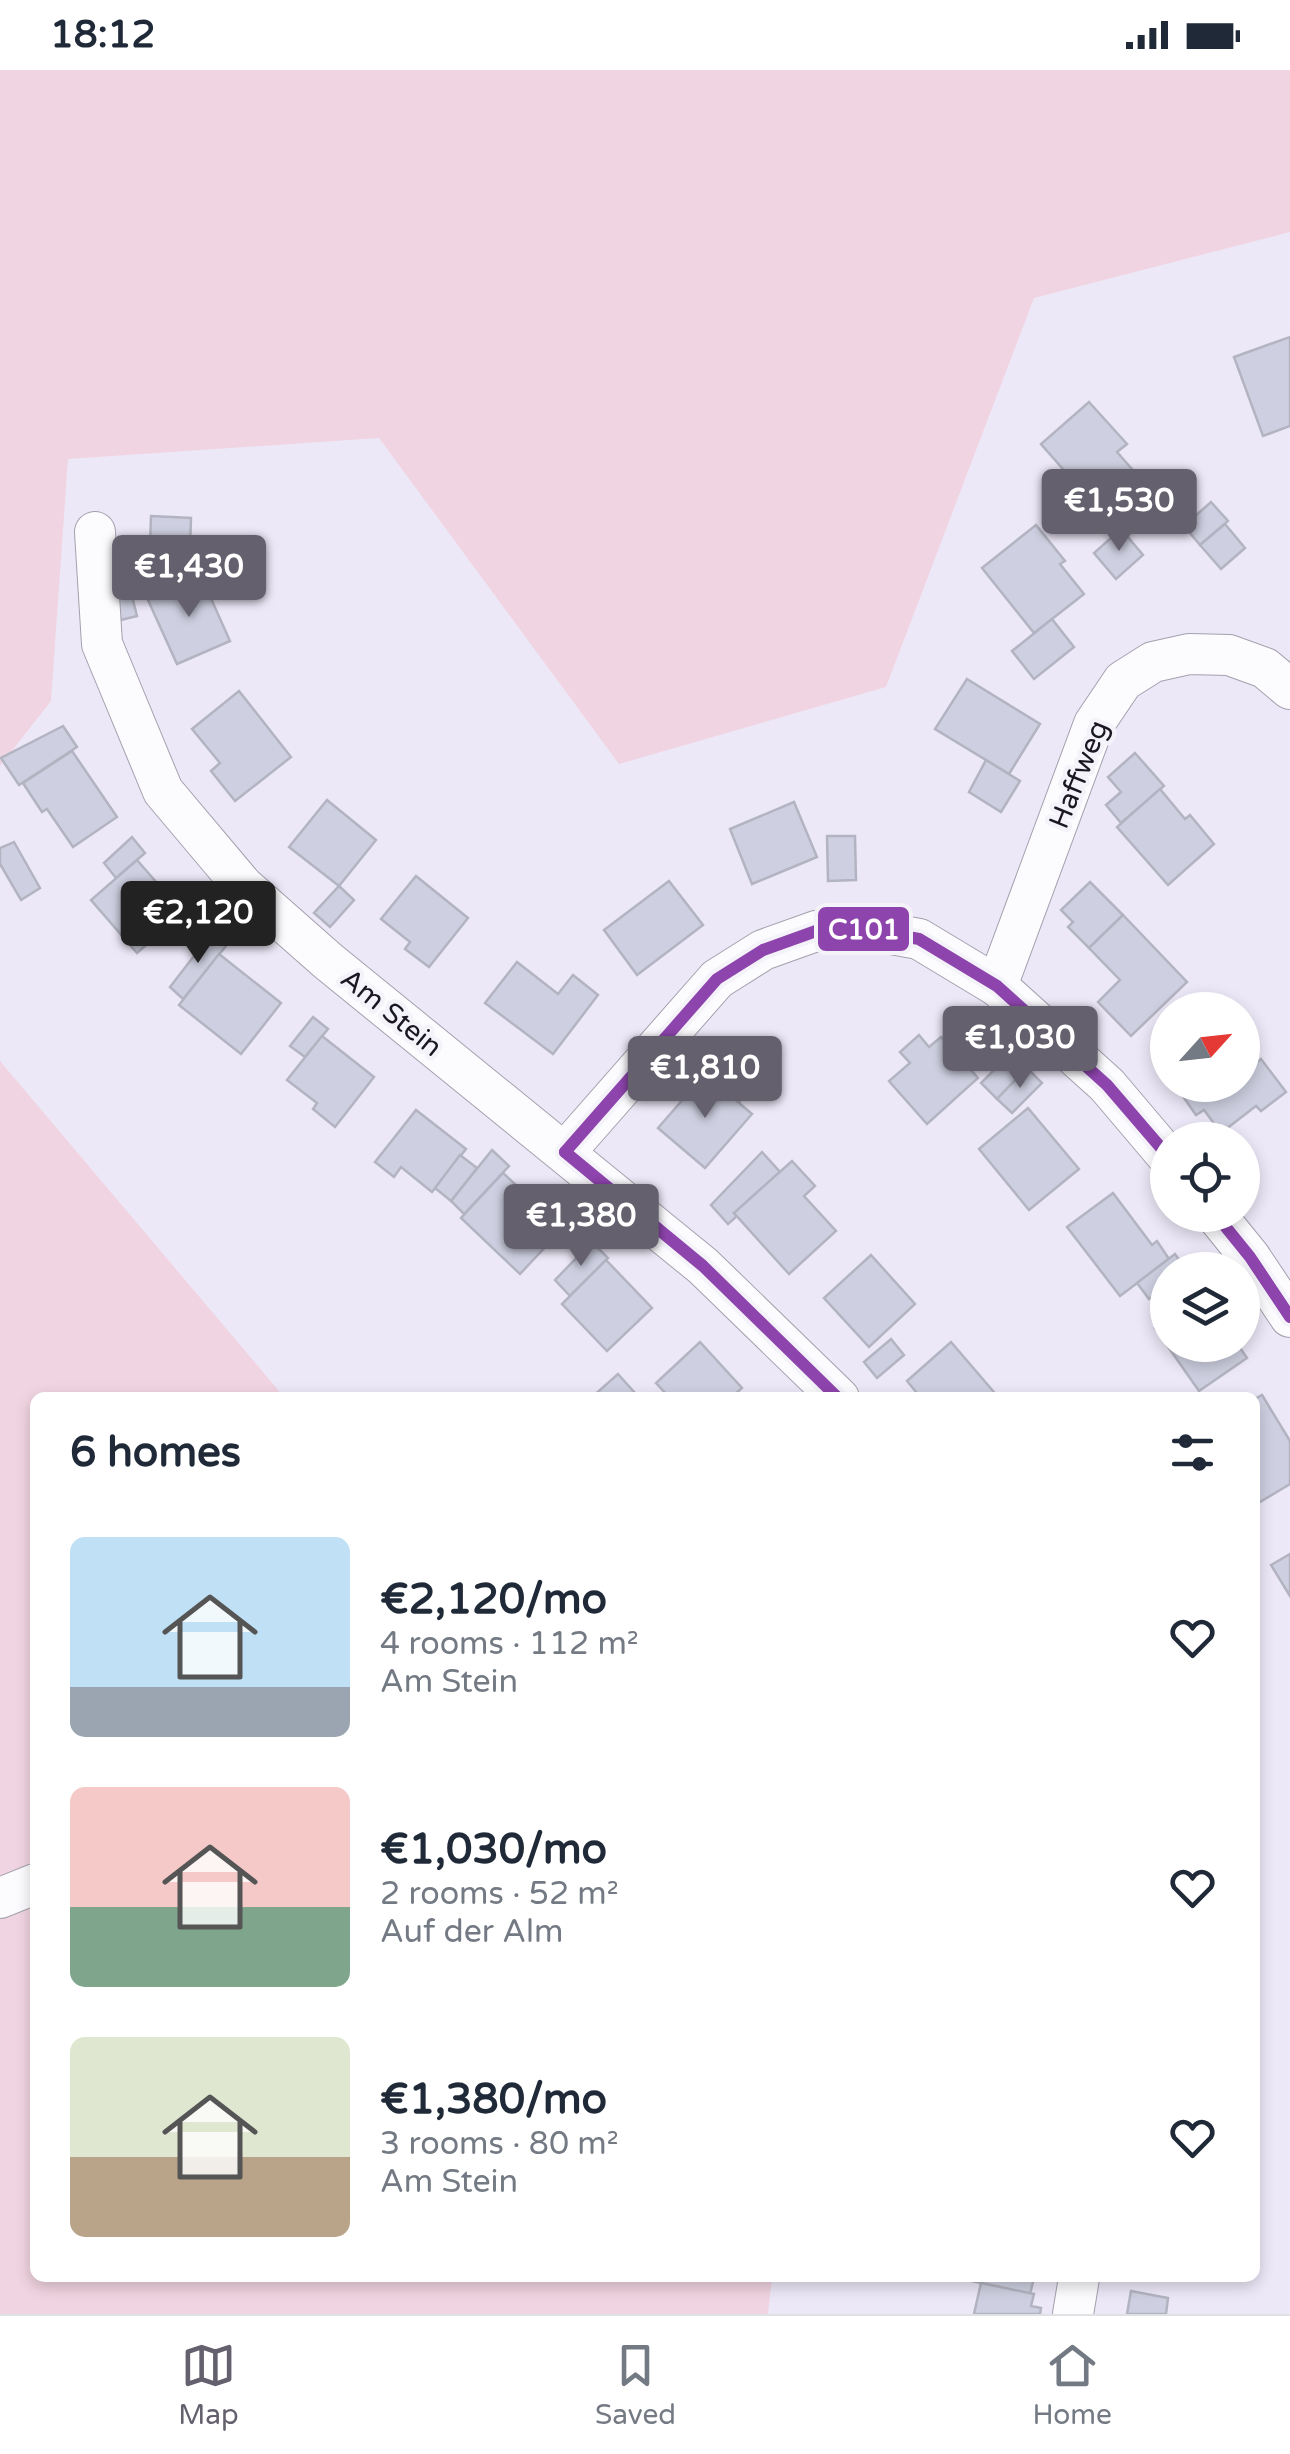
<!DOCTYPE html>
<meta charset="utf-8">
<style>
body{margin:0;font-family:"Varela Round",sans-serif;background:#f6f6f7;color:#1f2937;height:100vh;display:flex;flex-direction:column;font-size:38px;white-space:nowrap}
*{box-sizing:border-box;margin:0}
p{font-size:32px;color:#747a83}
.icon{flex:none;width:55px;height:55px;fill:none;stroke:currentColor;stroke-width:2;stroke-linecap:round;stroke-linejoin:round}
.map{position:relative;flex:1;overflow:hidden}
.drawer{position:absolute;left:30px;top:1322px;width:1230px;height:890px;display:flex;flex-direction:column;background:#fff;border-radius:15px;box-shadow:0 5px 15px #0003}
.drawer>*{flex:none}
.needle{width:65px;rotate:63deg}
.fabs{position:absolute;left:1150px;top:922px;display:grid;gap:20px}
.fabs a{display:grid;place-items:center;width:110px;height:110px;border-radius:50%;background:#fff;box-shadow:0 5px 15px #0003;font-size:50px}
.price{position:absolute;translate:-50% -85px;padding:0 22px;border-radius:10px;background:#64606d;color:#fff;font-size:32px;line-height:65px;filter:drop-shadow(0 2px 5px #0008)}
.price::after{content:'';position:absolute;left:50%;top:60px;width:30px;height:22px;margin-left:-15px;background:inherit;clip-path:polygon(0 0,100% 0,50% 100%)}
.price.on{background:#222;color:#fff}
ul{padding:0;list-style:none}
li{display:flex;align-items:center;gap:30px;height:250px;padding:0 40px}
li span{display:grid;place-items:center;flex:none;width:280px;height:200px;border-radius:15px;color:#555}
li>.icon{margin-inline-start:auto}
span .icon{width:120px;height:120px;fill:#fffc;stroke-width:1}
li b{font-size:42px}
h2{display:flex;justify-content:space-between;align-items:center;height:120px;padding:0 40px;font-size:42px}
.status{display:flex;justify-content:space-between;align-items:center;height:70px;padding:0 50px;background:#fff;direction:ltr}
.status svg{height:28px;fill:currentColor}
.menu{display:flex;justify-content:space-around;align-items:center;height:140px;border-top:2px solid #e0e1e3;background:#fff;font-size:28px;color:#747a83}
.menu a{display:grid;justify-items:center;gap:5px}
.menu .on{color:#64606d}
.map>svg:first-child{display:block}
</style>
<div class="status"><b>18:12</b><svg viewBox="0 0 49 12"><path d="M0 12V9h3v3zM5 12V6h3v6zM10 12V3h3v9zM15 12V0h3v12zM26 1h20v11H26zM47 4h2v5h-2z"/></svg></div>
<div class="map">
<svg width="1290" height="2244" viewBox="0 0 1290 2244">
<rect width="100%" height="100%" fill="#ede8f8"/>
<g fill="#f1d4e1">
<path d="M0,0H1290V162L1034,228L886,617L619,694L379,368L68,389L51,631L0,696Z"/>
<path d="M0,991L284,1327L35,1328V2208H772L768,2244H0Z"/>
</g>
<g fill="#ced0e1" stroke="#b3b4c1" stroke-width="2.5">
<path d="M1290,267V356L1263,366L1234,287Z"/>
<path d="M1089,332L1127,374L1117,382L1151,421L1112,455L1041,374Z"/>
<path d="M1211,432L1228,451L1200,475L1184,456Z"/>
<path d="M151,446L191,448L190,478L150,477Z"/>
<path d="M1225,454L1245,478L1221,499L1200,475Z"/>
<path d="M1036,455L1065,491L1060,494L1084,524L1034,563L982,498Z"/>
<path d="M1121,459L1143,485L1116,509L1094,483Z"/>
<path d="M201,506L230,571L177,594L148,530Z"/>
<path d="M129,514L137,546L121,550L113,519Z"/>
<path d="M1052,549L1074,577L1034,609L1012,581Z"/>
<path d="M967,609L1040,654L1009,704L935,659Z"/>
<path d="M239,621L291,687L235,731L211,701L220,693L192,659Z"/>
<path d="M63,656L77,677L19,715L1,688Z"/>
<path d="M72,681L117,747L73,777L47,739L42,742L23,713Z"/>
<path d="M1135,683L1164,716L1121,753L1106,735L1121,722L1108,707Z"/>
<path d="M986,690L1020,711L1001,742L969,722Z"/>
<path d="M1160,719L1185,749L1190,745L1214,774L1168,815L1117,757Z"/>
<path d="M327,730L376,770L339,816L289,777Z"/>
<path d="M794,732L817,787L752,814L730,759Z"/>
<path d="M827,766H855L856,810L828,811Z"/>
<path d="M132,767L145,783L116,808L104,793Z"/>
<path d="M14,772L40,818L21,830L0,794V778Z"/>
<path d="M137,790L183,843L137,883L91,830Z"/>
<path d="M416,806L468,848L429,897L405,879L410,872L381,849Z"/>
<path d="M669,811L703,855L637,905L604,860Z"/>
<path d="M1090,812L1123,845L1089,878L1068,857L1073,852L1061,840Z"/>
<path d="M339,816L354,830L330,857L314,843Z"/>
<path d="M209,830L221,843L196,867L185,854Z"/>
<path d="M1123,845L1187,912L1131,966L1098,932L1120,910L1089,878Z"/>
<path d="M211,864L226,876L183,929L170,917Z"/>
<path d="M219,884L281,933L241,984L179,935Z"/>
<path d="M517,892L558,924L573,905L598,925L553,984L485,933Z"/>
<path d="M313,947L328,959L305,987L290,976Z"/>
<path d="M919,965L929,977L941,967L978,1008L927,1054L889,1011L910,993L900,982Z"/>
<path d="M322,966L374,1007L335,1057L313,1039L317,1033L287,1010Z"/>
<path d="M1246,978L1257,992L1261,989L1286,1022L1261,1041L1256,1036L1221,1063L1204,1040L1196,1045L1175,1015H1242V981Z"/>
<path d="M1012,982L1027,998L997,1029L981,1013Z"/>
<path d="M712,984L751,1018L738,1033L699,999Z"/>
<path d="M1027,998L1042,1013L1012,1043L997,1029Z"/>
<path d="M705,1004L752,1044L705,1098L658,1058Z"/>
<path d="M1028,1038L1079,1099L1029,1140L979,1079Z"/>
<path d="M416,1040L466,1079L432,1122L401,1097L394,1107L375,1092Z"/>
<path d="M492,1080L509,1096L464,1144L451,1131Z"/>
<path d="M762,1082L780,1102L734,1143L737,1146L728,1154L711,1135Z"/>
<path d="M460,1085L477,1098L451,1131L435,1118Z"/>
<path d="M792,1091L815,1116L804,1126L836,1161L789,1204L734,1143Z"/>
<path d="M503,1103L563,1158L520,1204L461,1148Z"/>
<path d="M1113,1123L1152,1175L1157,1171L1169,1189L1120,1226L1067,1157Z"/>
<path d="M592,1172L608,1188L570,1226L555,1210Z"/>
<path d="M1175,1184L1186,1200H1168V1216L1149,1229L1137,1213Z"/>
<path d="M871,1185L915,1234L869,1277L824,1228Z"/>
<path d="M606,1190L652,1238L607,1281L562,1234Z"/>
<path d="M1168,1249V1275H1238L1247,1288L1199,1321L1155,1258Z"/>
<path d="M891,1269L904,1285L877,1308L864,1292Z"/>
<path d="M700,1272L742,1318L731,1328H670L656,1313Z"/>
<path d="M951,1272L999,1328H921L907,1311Z"/>
<path d="M618,1304L635,1323L631,1328L592,1327Z"/>
<path d="M1262,1325L1290,1371V1414L1255,1435V1329Z"/>
<path d="M1290,1484V1526L1271,1495Z"/>
<path d="M973,2208H1034L1030,2224L972,2211Z"/>
<path d="M981,2213L1034,2224L1031,2236L1041,2238L1040,2244H974Z"/>
<path d="M1131,2221L1168,2228L1166,2244H1127Z"/>
</g>
<g fill="none" stroke-linecap="round" stroke-linejoin="round">
<defs>
<g id="street">
<path d="M95,462L102,574L163,721L243,816L328,891L703,1196L839,1328"/>
<path d="M997,916L1094,654L1123,611L1153,592L1189,584L1229,585L1265,598L1290,619"/>
<path d="M565,1082L717,909L763,880L816,861L864,859L919,869L997,916L1107,1015L1168,1087"/>
<path d="M1216,1145L1250,1187L1290,1247"/>
<path d="M0,1828L35,1814"/>
<path d="M1073,2244L1079,2208"/>
</g>
</defs>
<use href="#street" stroke="#a4a0ad" stroke-width="42"/>
<use href="#street" stroke="#fcfcfe" stroke-width="40"/>
<defs>
<g id="bus-1">
<path d="M565,1082L717,909L763,880L816,861L864,859L919,869L997,916L1107,1015L1168,1086"/>
<path d="M565,1082L703,1196L838,1328"/>
<path d="M1216,1145L1250,1187L1290,1247"/>
</g>
</defs>
<use href="#bus-1" stroke="#f5f3fa" stroke-width="20"/>
<use href="#bus-1" stroke="#8e44ad" stroke-width="12"/>
</g>
<g text-anchor="middle" stroke-width="9" stroke-linejoin="round" paint-order="stroke">
<g font-size="28" fill="#1a1622" stroke="#f5f3fa">
<text transform="translate(1078 704) rotate(-68)" y="10">Haffweg</text>
<text transform="translate(392 942) rotate(39)" y="10">Am Stein</text>
</g>
</g>
<rect stroke="#f5f3fa" stroke-width="4" x="816" y="835" width="95" height="48" rx="10" fill="#8e44ad"/>
<g font-size="28" text-anchor="middle" font-weight="bold" fill="#fff">
<text x="864" y="869">C101</text>
</g>
</svg>
<div class="fabs">
<a><svg class="needle" viewBox="-14 -14 28 28"><path d="M0-13l5 13h-10z" fill="#e53935"/><path d="M0 13l5-13h-10z" fill="#747a83"/></svg></a>
<a><svg class="icon" aria-label="locate" viewBox="0 0 24 24"><circle cx="12" cy="12" r="6"/><path d="M12 2v4M12 18v4M2 12h4M18 12h4"/></svg></a>
<a><svg class="icon" aria-label="layers" viewBox="0 0 24 24"><path d="M12 4l9 5-9 5-9-5zM3 14l9 5 9-5"/></svg></a>
</div>
<b class="price" style="left:1119px;top:484px">€1,530</b>
<b class="price" style="left:189px;top:550px">€1,430</b>
<b class="price on" style="left:198px;top:896px">€2,120</b>
<b class="price" style="left:1020px;top:1021px">€1,030</b>
<b class="price" style="left:705px;top:1051px">€1,810</b>
<b class="price" style="left:581px;top:1199px">€1,380</b>
<section class="drawer">
<h2>6 homes<svg class="icon" aria-label="filters" viewBox="0 0 24 24"><path d="M4 7h16M4 17h16"/><circle cx="9" cy="7" r="2"/><circle cx="15" cy="17" r="2"/></svg></h2>
<ul>
<li><span style="background:linear-gradient(#bfe0f5 75%,#9aa5b1 0)"><svg class="icon" aria-label="home" viewBox="0 0 24 24"><path d="M3 11l9-7 9 7M6 9v11h12V9"/></svg></span><div><b>€2,120/mo</b><p>4 rooms · 112 m²</p><p>Am Stein</p></div><svg class="icon" aria-label="heart" viewBox="0 0 24 24"><path d="M12 20l-8-8c-3-5 5-10 8-4 3-6 11-1 8 4z"/></svg></li>
<li><span style="background:linear-gradient(#f6c9c9 60%,#7fa58c 0)"><svg class="icon" aria-label="home" viewBox="0 0 24 24"><path d="M3 11l9-7 9 7M6 9v11h12V9"/></svg></span><div><b>€1,030/mo</b><p>2 rooms · 52 m²</p><p>Auf der Alm</p></div><svg class="icon" aria-label="heart" viewBox="0 0 24 24"><path d="M12 20l-8-8c-3-5 5-10 8-4 3-6 11-1 8 4z"/></svg></li>
<li><span style="background:linear-gradient(#dfe7d0 60%,#b9a48a 0)"><svg class="icon" aria-label="home" viewBox="0 0 24 24"><path d="M3 11l9-7 9 7M6 9v11h12V9"/></svg></span><div><b>€1,380/mo</b><p>3 rooms · 80 m²</p><p>Am Stein</p></div><svg class="icon" aria-label="heart" viewBox="0 0 24 24"><path d="M12 20l-8-8c-3-5 5-10 8-4 3-6 11-1 8 4z"/></svg></li>
</ul>
</section>
</div>
<nav class="menu">
<a class="on"><svg class="icon" aria-label="map" viewBox="0 0 24 24"><path d="M3 6l6-2 6 2 6-2v14l-6 2-6-2-6 2zM9 4v14M15 6v14"/></svg>Map</a>
<a><svg class="icon" aria-label="saved" viewBox="0 0 24 24"><path d="M7 4h10v16l-5-4-5 4z"/></svg>Saved</a>
<a><svg class="icon" aria-label="home" viewBox="0 0 24 24"><path d="M3 11l9-7 9 7M6 9v11h12V9"/></svg>Home</a>
</nav>
